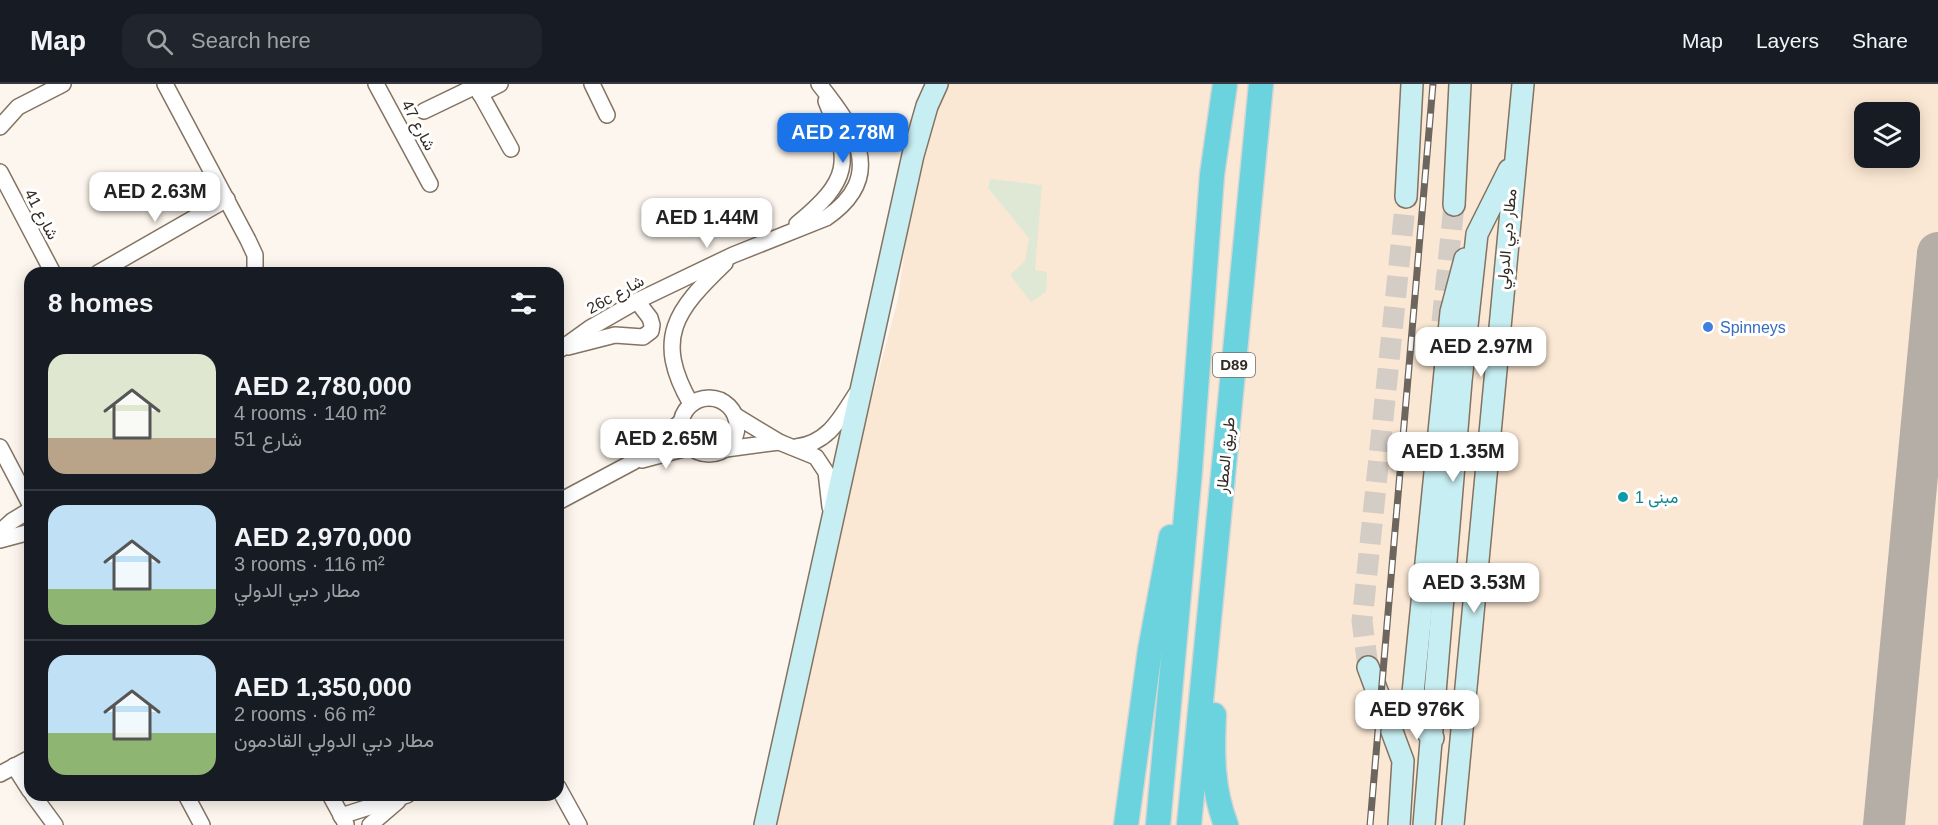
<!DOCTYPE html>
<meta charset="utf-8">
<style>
body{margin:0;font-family:Arial,Vazirmatn,sans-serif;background:#20242c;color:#f1f3f6;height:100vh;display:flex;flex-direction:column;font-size:22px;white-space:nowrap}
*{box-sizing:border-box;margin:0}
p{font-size:20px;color:#9ea1a6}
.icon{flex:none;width:33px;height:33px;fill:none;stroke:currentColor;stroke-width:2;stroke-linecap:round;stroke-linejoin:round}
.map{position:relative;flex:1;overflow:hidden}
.details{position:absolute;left:24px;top:183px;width:540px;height:534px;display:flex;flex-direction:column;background:#171b24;border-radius:18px;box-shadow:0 3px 15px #0003}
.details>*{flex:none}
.controls{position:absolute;left:1854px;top:18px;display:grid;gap:12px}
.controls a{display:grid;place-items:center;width:66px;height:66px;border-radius:12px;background:#171b24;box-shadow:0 3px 15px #0003;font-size:30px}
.price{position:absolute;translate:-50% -51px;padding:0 14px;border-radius:12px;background:#fff;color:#222;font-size:20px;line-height:39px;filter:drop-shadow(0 2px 3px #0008)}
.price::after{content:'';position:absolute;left:50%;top:36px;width:18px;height:14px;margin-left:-9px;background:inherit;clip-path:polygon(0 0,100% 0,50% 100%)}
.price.active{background:#1a73e8;color:#fff}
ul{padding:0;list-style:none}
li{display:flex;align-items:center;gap:18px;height:150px;padding:0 24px}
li+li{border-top:2px solid #363941}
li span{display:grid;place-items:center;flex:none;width:168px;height:120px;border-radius:18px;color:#555}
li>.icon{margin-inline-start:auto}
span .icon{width:72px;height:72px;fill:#fffc;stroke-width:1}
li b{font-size:26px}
h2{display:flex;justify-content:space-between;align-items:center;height:72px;padding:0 24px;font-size:26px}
header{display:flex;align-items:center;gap:36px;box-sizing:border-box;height:84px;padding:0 30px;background:#171b24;border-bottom:2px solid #363941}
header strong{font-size:28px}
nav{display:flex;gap:33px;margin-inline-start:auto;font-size:21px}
.search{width:420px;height:54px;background:#20242c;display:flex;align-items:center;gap:15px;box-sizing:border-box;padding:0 21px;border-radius:18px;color:#9ea1a6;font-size:22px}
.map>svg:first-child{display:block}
</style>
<header>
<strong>Map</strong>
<div class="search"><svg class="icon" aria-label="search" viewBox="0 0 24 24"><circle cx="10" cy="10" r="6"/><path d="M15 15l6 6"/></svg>Search here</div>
<nav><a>Map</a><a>Layers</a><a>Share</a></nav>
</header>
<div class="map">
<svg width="1938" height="741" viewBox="0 0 1938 741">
<rect width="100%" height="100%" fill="#fdf6ee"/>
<path fill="#fbe8d4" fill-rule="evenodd" d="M947,0H1938V741H775L853,385L898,215L910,125L930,43ZM1864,28H1910V74H1864Z"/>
<path fill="#dee8d4" d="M990,95L1042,101L1035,186L1047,188L1046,208L1031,218L1010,191L1025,177L1029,154L988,104Z"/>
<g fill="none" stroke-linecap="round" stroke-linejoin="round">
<path stroke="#b5aea6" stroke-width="42" d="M1884,741L1938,169"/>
<g stroke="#d4cdc6" stroke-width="21" stroke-dasharray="21 10" stroke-linecap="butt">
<path d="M1442,238L1454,121"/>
<path d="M1368,583L1362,537L1406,113"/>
</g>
<defs>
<g id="minor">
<path d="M165,0L248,156L255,171V189"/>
<path d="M376,0L430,100"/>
<path d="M475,0L511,65"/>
<path d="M592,0L607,31"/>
<path d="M480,10L500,0"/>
<path d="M424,27L476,2"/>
<path d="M0,43L18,23L63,0"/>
<path d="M0,88L53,189"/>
<path d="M797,140C850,96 852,79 826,17"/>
<path d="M98,189L227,115"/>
<path d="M568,263L615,251L643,253L651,247L652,241L650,234L637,217"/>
<path d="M558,267L590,244L637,217L733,171L826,134C888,92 854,44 819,0"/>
<circle cx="709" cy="342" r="28"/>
<path d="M691,320C653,254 676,226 725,179"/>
<path d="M736,332L779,358L816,373L826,388L830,423"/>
<path d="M0,363L30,420"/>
<path d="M796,363C828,359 840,335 856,310"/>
<path d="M726,365L779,358"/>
<path d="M642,376L691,363"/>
<path d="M558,418L633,378L682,337"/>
<path d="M0,448L12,437L30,426"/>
<path d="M0,456L30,448"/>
<path d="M14,682L30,707"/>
<path d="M0,690L30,674"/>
<path d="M558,703L579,741"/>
<path d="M33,711L55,741"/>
<path d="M186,711L202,741"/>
<path d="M330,711L346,740"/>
<path d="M341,732L407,711"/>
<path d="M370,741L398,717"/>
</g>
<g id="secondary">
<path d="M1406,113L1412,0"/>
<path d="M1454,121L1460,0"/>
<path d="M1368,583L1403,677L1399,741"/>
<path d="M1433,654C1419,641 1414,628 1413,609L1451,228L1465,175"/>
<path d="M765,741L913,71L927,22L937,0"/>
<path d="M1424,741L1461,297L1477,150L1509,86"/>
<path d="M1453,741L1523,0"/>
</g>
<g id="trunk">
<path d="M1214,631C1212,670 1212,704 1226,741"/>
<path d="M1126,741L1150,566L1171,453"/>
<path d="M1158,741L1190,387L1212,91L1225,0"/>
<path d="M1189,741L1261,0"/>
</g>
</defs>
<use href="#minor" stroke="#837362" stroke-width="18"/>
<use href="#secondary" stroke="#837362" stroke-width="24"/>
<use href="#trunk" stroke="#d6d5d3" stroke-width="27"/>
<use href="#minor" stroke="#fff" stroke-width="15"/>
<use href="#secondary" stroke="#c7eef2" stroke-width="21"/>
<use href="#trunk" stroke="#6ad3de" stroke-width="24"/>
<defs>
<path id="rail" d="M1370,741L1433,0"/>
</defs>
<use href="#rail" stroke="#6d665f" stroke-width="7"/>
<use href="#rail" stroke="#fff" stroke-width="4.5" stroke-dasharray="14" stroke-linecap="butt"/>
</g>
<circle fill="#3f7fe0" stroke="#fff" stroke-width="2" cx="1708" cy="243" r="6"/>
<circle fill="#0f9aa8" stroke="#fff" stroke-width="2" cx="1623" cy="413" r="6"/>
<g text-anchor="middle" stroke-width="6" stroke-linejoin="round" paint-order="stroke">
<rect fill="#fff" stroke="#706b66" stroke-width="1.5" x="1213" y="269" width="42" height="24" rx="4.5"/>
<g font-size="15" font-weight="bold" fill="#322b24">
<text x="1234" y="286">D89</text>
</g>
<g font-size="16" fill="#322b24" stroke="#fff">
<text transform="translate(419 41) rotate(62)" y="6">شارع 47</text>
<text transform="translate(42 130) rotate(62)" y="6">شارع 41</text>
<text transform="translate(1506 155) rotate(-85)" y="6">مطار دبي الدولي</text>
<text transform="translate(615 210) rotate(-29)" y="6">26c شارع</text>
<text transform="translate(1225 371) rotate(-84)" y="6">طريق المطار</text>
</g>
<g font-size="16" fill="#366cbe" stroke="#fff" text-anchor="start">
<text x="1720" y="249">Spinneys</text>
</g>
<g font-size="16" fill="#0d838f" stroke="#fff" text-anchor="start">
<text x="1635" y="419">مبنى 1</text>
</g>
</g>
</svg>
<div class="controls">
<a><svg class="icon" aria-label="layers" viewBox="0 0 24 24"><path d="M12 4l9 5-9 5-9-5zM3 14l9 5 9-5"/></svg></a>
</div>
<b class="price active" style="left:843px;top:80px">AED 2.78M</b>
<b class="price" style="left:155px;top:139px">AED 2.63M</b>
<b class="price" style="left:707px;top:165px">AED 1.44M</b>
<b class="price" style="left:1481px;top:294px">AED 2.97M</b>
<b class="price" style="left:666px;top:386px">AED 2.65M</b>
<b class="price" style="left:1453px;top:399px">AED 1.35M</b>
<b class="price" style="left:1474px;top:530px">AED 3.53M</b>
<b class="price" style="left:1417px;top:657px">AED 976K</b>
<section class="details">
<h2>8 homes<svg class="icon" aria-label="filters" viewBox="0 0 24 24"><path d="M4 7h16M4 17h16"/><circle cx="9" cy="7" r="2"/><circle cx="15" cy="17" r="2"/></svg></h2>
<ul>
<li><span style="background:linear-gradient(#dfe7d0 70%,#b9a48a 0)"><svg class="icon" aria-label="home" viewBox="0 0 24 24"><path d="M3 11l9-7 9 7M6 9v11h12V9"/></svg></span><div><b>AED 2,780,000</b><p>4 rooms · 140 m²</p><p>شارع 51</p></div></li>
<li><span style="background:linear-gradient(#bfe0f5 70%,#8fb573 0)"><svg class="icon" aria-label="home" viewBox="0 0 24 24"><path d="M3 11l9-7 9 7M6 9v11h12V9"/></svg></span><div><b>AED 2,970,000</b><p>3 rooms · 116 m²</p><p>مطار دبي الدولي</p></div></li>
<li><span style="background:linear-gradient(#bfe0f5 65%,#8fb573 0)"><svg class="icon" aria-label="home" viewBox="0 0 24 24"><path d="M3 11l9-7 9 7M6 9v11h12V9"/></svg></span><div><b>AED 1,350,000</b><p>2 rooms · 66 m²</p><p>مطار دبي الدولي القادمون</p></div></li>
</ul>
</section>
</div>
